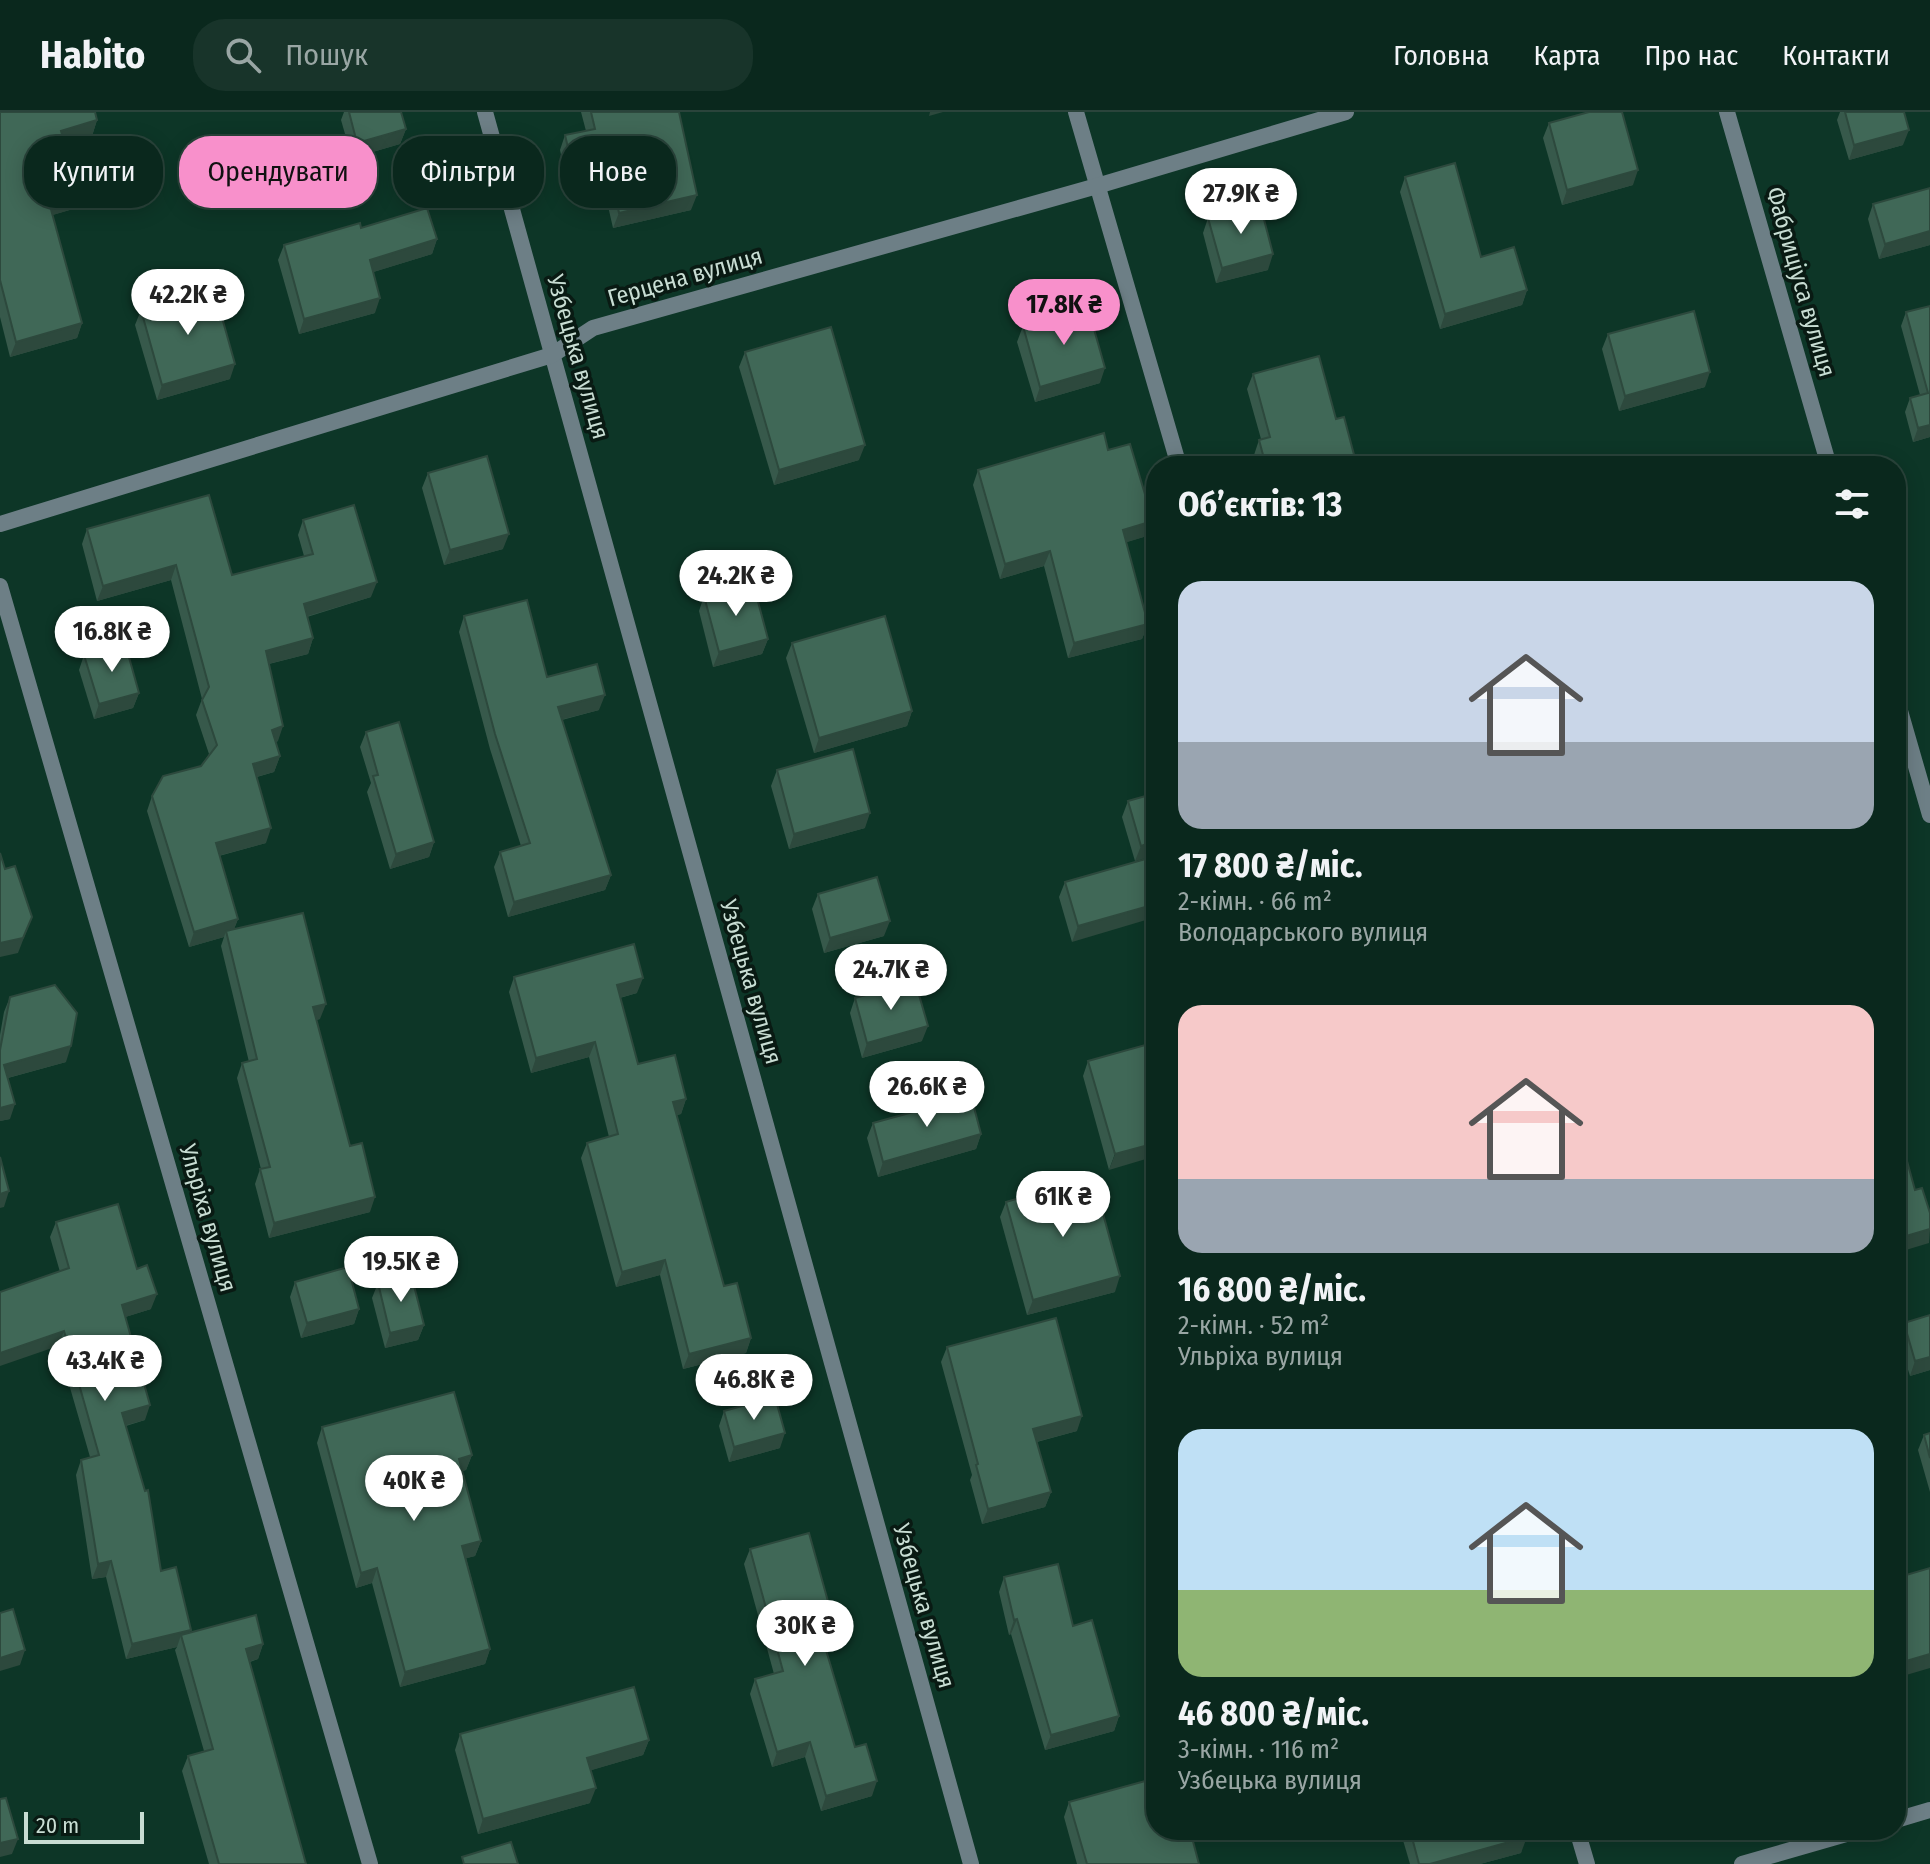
<!DOCTYPE html>
<html lang="uk">
<meta charset="utf-8">
<style>
body{margin:0;font-family:"Fira Sans Condensed",sans-serif;background:#18342a;color:#f1f3f6;height:100vh;display:flex;flex-direction:column;font-size:30px;white-space:nowrap}
*{box-sizing:border-box;margin:0}
p{font-size:26px;color:#99a6a4}
.icon{flex:none;width:44px;height:44px;fill:none;stroke:currentColor;stroke-width:2;stroke-linecap:round;stroke-linejoin:round}
.map{position:relative;flex:1;overflow:hidden}
.panel{position:absolute;left:1146px;top:344px;width:760px;height:1384px;display:flex;flex-direction:column;background:#0a281d;border-radius:32px;box-shadow:0 4px 20px #0003,0 0 0 2px #2a443b}
.panel>*{flex:none}
.top-card{position:absolute;left:24px;top:24px;width:760px;height:72px;display:flex;gap:16px}
.scale{position:absolute;left:24px;bottom:20px;width:120px;box-sizing:border-box;padding-left:8px;border:4px solid #c8ddd3;border-top:0;font-size:22px;line-height:28px;white-space:nowrap;color:#c8ddd3;-webkit-text-stroke:6px #091a13;paint-order:stroke}
.price{position:absolute;translate:-50% -68px;padding:0 18px;border-radius:28px;background:#fff;color:#222;font-size:26px;line-height:52px;filter:drop-shadow(0 2px 4px #0008)}
.price::after{content:'';position:absolute;left:50%;top:48px;width:24px;height:18px;margin-left:-12px;background:inherit;clip-path:polygon(0 0,100% 0,50% 100%)}
.price.active{background:#f890cb;color:#111}
ul{padding:0;list-style:none}
li{display:grid;align-content:center;gap:16px;height:424px;padding:0 32px}
li span{display:grid;place-items:center;height:248px;border-radius:24px;color:#555}
li>.icon{margin-inline-start:auto}
span .icon{width:144px;height:144px;fill:#fffc;stroke-width:1}
li b{font-size:34px}
h2{display:flex;justify-content:space-between;align-items:center;height:96px;padding:0 32px;font-size:34px}
.tag{padding:0 28px;border-radius:32px;background:#0a281d;box-shadow:0 4px 20px #0003,0 0 0 2px #2a443b;font-size:28px;line-height:72px}
.tag.active{background:#f890cb;color:#111}
header{display:flex;align-items:center;gap:48px;box-sizing:border-box;height:112px;padding:0 40px;background:#0a281d;border-bottom:2px solid #2a443b}
header strong{font-size:38px}
nav{display:flex;gap:44px;margin-inline-start:auto;font-size:28px}
.search{width:560px;height:72px;background:#18342a;display:flex;align-items:center;gap:20px;box-sizing:border-box;padding:0 28px;border-radius:32px;color:#99a6a4;font-size:30px}
.map>svg:first-child{display:block}
</style>
<header>
<strong>Habito</strong>
<div class="search"><svg class="icon" aria-label="search" viewBox="0 0 24 24"><circle cx="10" cy="10" r="6"/><path d="M15 15l6 6"/></svg>Пошук</div>
<nav><a>Головна</a><a>Карта</a><a>Про нас</a><a>Контакти</a></nav>
</header>
<div class="map">
<svg width="1930" height="1752" viewBox="0 0 1930 1752">
<rect width="100%" height="100%" fill="#0d3627"/>
<g fill="none" stroke-linecap="round" stroke-linejoin="round">
<g stroke="#6d7f86" stroke-width="16">
<path d="M485,0L971,1752"/>
<path d="M1076,0L1179,354"/>
<path d="M1727,0L1829,354"/>
<path d="M0,412L552,243L593,216L1097,74L1346,0"/>
<path d="M0,474L370,1752"/>
<path d="M1896,585L1930,703"/>
<path d="M1896,1708L1930,1698"/>
<path d="M1577,1718L1587,1752"/>
<path d="M1742,1752L1860,1718"/>
</g>
</g>
<g fill="#37594b">
<path d="M0,0L97,8L92,24L65,31L79,82L73,97L52,103L82,211L77,226L10,245L0,205Z"/>
<path d="M344,0H401L406,17L400,32L352,46L341,8Z"/>
<path d="M581,0H679L691,98L613,116L602,68L568,76L560,38L565,23L586,19Z"/>
<path d="M1840,0H1904L1903,33L1849,48L1837,8Z"/>
<path d="M1549,11L1633,73L1562,93L1543,26Z"/>
<path d="M1405,65L1481,145L1527,178L1522,193L1440,217L1400,80Z"/>
<path d="M1930,76V133L1879,147L1868,107L1873,92Z"/>
<path d="M1208,106L1268,158L1216,171L1203,121Z"/>
<path d="M361,116L437,127L432,142L373,160L375,201L299,222L278,148L284,133Z"/>
<path d="M1930,194V325L1913,330L1905,300L1910,286L1920,283L1901,214L1906,200Z"/>
<path d="M141,198L230,267L157,288L135,213Z"/>
<path d="M1023,214L1100,271L1035,290L1017,230Z"/>
<path d="M1608,222L1705,275L1619,299L1602,237Z"/>
<path d="M745,240L859,348L774,373L739,255Z"/>
<path d="M1253,262L1336,307L1357,354H1257L1254,343L1259,328L1261,327L1247,277Z"/>
<path d="M1108,338L1153,409L1147,424L1126,430L1148,512L1142,527L1068,546L1044,454L1000,467L973,373L978,358Z"/>
<path d="M428,361L503,437L444,453L422,376Z"/>
<path d="M303,408L371,485L307,505L313,526L308,542L269,552L278,629L276,630L280,644L274,660L257,665L266,731L219,744L238,807L234,817L320,907L316,908L350,1034L370,1100L269,1126L255,1072L260,1057H261L237,966L242,951L249,950L221,834L224,825L189,835L147,699L152,684L201,654L209,642L196,603L202,587L171,468L97,489L82,432L87,417L232,463L304,444L298,423Z"/>
<path d="M704,484L768,527L762,542L713,555L699,499Z"/>
<path d="M464,504L547,565L599,598L562,608L611,763L605,778L508,805L494,755L500,740L521,734L490,637L459,520Z"/>
<path d="M792,531L912,599L907,614L814,641L786,546Z"/>
<path d="M84,543L139,581L133,596L94,607L79,558Z"/>
<path d="M366,620L434,730L429,745L390,757L367,680L371,671L360,635Z"/>
<path d="M777,658L865,716L789,737L771,674Z"/>
<path d="M1156,681V743L1135,749L1122,705L1128,689Z"/>
<path d="M1156,744L1072,830L1059,785L1065,770Z"/>
<path d="M818,782L884,824L824,841L812,797Z"/>
<path d="M514,865L637,881L620,886L638,952L686,987L681,1002L677,1003L724,1174L751,1226L746,1241L683,1257L660,1163L616,1175L581,1046L587,1031L609,1025L589,945L531,961L509,880Z"/>
<path d="M10,885L66,950L8,966L10,1007L0,1009V923L4,900Z"/>
<path d="M855,886L922,929L862,946L850,901Z"/>
<path d="M1156,930L1109,1058L1083,964L1088,949Z"/>
<path d="M873,1011L981,1022L976,1037L878,1065L867,1026Z"/>
<path d="M1006,1090L1115,1180L1027,1203L1000,1105Z"/>
<path d="M56,1110L137,1157L151,1197L125,1205L145,1308L126,1314L161,1459L190,1520L263,1532L258,1547L250,1550L306,1752H209L182,1659L188,1644L204,1639L175,1538L177,1535L126,1547L106,1465L92,1467L76,1363L81,1348L90,1345L58,1234L60,1160L50,1125Z"/>
<path d="M295,1170L359,1197L354,1212L301,1226L290,1185Z"/>
<path d="M378,1171L424,1213L418,1228L385,1236L372,1186Z"/>
<path d="M1930,1203V1258L1910,1264L1898,1226L1904,1211Z"/>
<path d="M947,1235L1077,1319L1037,1330L1051,1380L1045,1395L982,1412L970,1368L972,1363L941,1250Z"/>
<path d="M724,1299L780,1336L729,1350L719,1314Z"/>
<path d="M322,1315L472,1343L466,1358L462,1359L481,1429L475,1444L466,1446L490,1537L485,1552L400,1575L372,1471L356,1476L317,1331Z"/>
<path d="M1930,1321V1380L1918,1338L1924,1323Z"/>
<path d="M750,1437L829,1493L824,1509L817,1510L855,1635L872,1684L821,1699L805,1645L772,1655L750,1582L755,1567L774,1562L744,1452Z"/>
<path d="M1004,1465L1073,1514L1119,1604L1114,1619L1045,1638L1011,1522L1009,1523L999,1480Z"/>
<path d="M460,1622L649,1628L643,1643L591,1658L590,1691L478,1722L455,1638Z"/>
<path d="M1069,1690L1199,1752H1077L1064,1705Z"/>
<path d="M1400,1718H1525L1521,1741L1480,1752H1410Z"/>
</g>
<g fill="#2d493d">
<path d="M930,0H943L929,4Z"/>
<path d="M97,8L92,24L56,34L61,19Z"/>
<path d="M406,17L400,32L352,46L357,31Z"/>
<path d="M1909,18L1903,33L1849,48L1854,33Z"/>
<path d="M608,53L602,68L568,76L574,61Z"/>
<path d="M1638,58L1633,73L1562,93L1567,78Z"/>
<path d="M79,82L73,97L43,106L49,90Z"/>
<path d="M697,83L691,98L613,116L619,101Z"/>
<path d="M1930,119V133L1879,147L1885,132Z"/>
<path d="M437,127L432,142L364,163L370,148Z"/>
<path d="M1273,142L1268,158L1216,171L1222,156Z"/>
<path d="M1527,178L1522,193L1440,217L1445,202Z"/>
<path d="M380,186L375,201L299,222L304,207Z"/>
<path d="M82,211L77,226L10,245L16,230Z"/>
<path d="M235,252L230,267L157,288L162,273Z"/>
<path d="M1105,256L1100,271L1035,290L1040,275Z"/>
<path d="M1710,260L1705,275L1619,299L1625,284Z"/>
<path d="M1930,313V325L1913,330L1918,316Z"/>
<path d="M865,333L859,348L774,373L779,358Z"/>
<path d="M1153,409L1147,424L1118,433L1123,418Z"/>
<path d="M509,422L503,437L444,453L450,438Z"/>
<path d="M1050,439L1044,454L1000,467L1005,452Z"/>
<path d="M176,453L171,468L97,489L103,474Z"/>
<path d="M377,470L371,485L298,507L304,492Z"/>
<path d="M1148,512L1142,527L1068,546L1074,531Z"/>
<path d="M313,526L308,542L260,554L266,539Z"/>
<path d="M768,527L762,542L713,555L719,540Z"/>
<path d="M139,581L133,596L94,607L99,592Z"/>
<path d="M605,583L599,598L552,610L558,595Z"/>
<path d="M912,599L907,614L814,641L819,626Z"/>
<path d="M283,614L278,629L267,633L272,618Z"/>
<path d="M280,644L274,660L248,667L253,652Z"/>
<path d="M870,701L865,716L789,737L794,722Z"/>
<path d="M271,716L266,731L210,746L216,731Z"/>
<path d="M1156,729V743L1135,749L1141,734Z"/>
<path d="M434,730L429,745L390,757L396,742Z"/>
<path d="M611,763L605,778L508,805L514,790Z"/>
<path d="M1156,792V805L1072,830L1078,814Z"/>
<path d="M32,805L18,841L0,845V831Z"/>
<path d="M238,807L232,822L226,819L224,825L189,835L194,820Z"/>
<path d="M890,809L884,824L824,841L830,826Z"/>
<path d="M643,866L637,881L611,888L617,873Z"/>
<path d="M326,892L320,907L307,910L313,895Z"/>
<path d="M928,914L922,929L862,946L867,931Z"/>
<path d="M595,930L589,945L531,961L536,946Z"/>
<path d="M71,934L66,950L0,968L4,953Z"/>
<path d="M686,987L681,1002L667,1005L673,990Z"/>
<path d="M15,992L10,1007L0,1009V996Z"/>
<path d="M981,1022L976,1037L878,1065L883,1050Z"/>
<path d="M1156,1031V1044L1109,1058L1115,1042Z"/>
<path d="M9,1079L4,1095L0,1096V1082Z"/>
<path d="M375,1085L370,1100L269,1126L274,1111Z"/>
<path d="M1930,1117L1929,1131L1896,1141V1127Z"/>
<path d="M665,1148L660,1163L616,1175L622,1160Z"/>
<path d="M1120,1164L1115,1180L1027,1203L1033,1188Z"/>
<path d="M157,1182L151,1197L116,1208L122,1193Z"/>
<path d="M359,1197L354,1212L301,1226L307,1211Z"/>
<path d="M424,1213L418,1228L385,1236L390,1221Z"/>
<path d="M64,1219L58,1234L0,1254V1241Z"/>
<path d="M751,1226L746,1241L683,1257L689,1242Z"/>
<path d="M1930,1245V1258L1910,1264L1915,1249Z"/>
<path d="M150,1293L145,1308L116,1316L122,1301Z"/>
<path d="M1082,1304L1077,1319L1028,1332L1033,1317Z"/>
<path d="M785,1321L780,1336L729,1350L734,1335Z"/>
<path d="M472,1343L466,1358L453,1362L459,1347Z"/>
<path d="M1051,1380L1045,1395L982,1412L988,1397Z"/>
<path d="M481,1429L475,1444L457,1449L462,1434Z"/>
<path d="M111,1449L106,1465L92,1467L98,1452Z"/>
<path d="M377,1456L372,1471L356,1476L361,1461Z"/>
<path d="M829,1493L824,1509L808,1513L814,1498Z"/>
<path d="M1017,1507L1011,1522L1009,1523L1014,1508Z"/>
<path d="M191,1518L185,1533L181,1523L177,1535L126,1547L132,1532Z"/>
<path d="M263,1532L258,1547L241,1552L246,1537Z"/>
<path d="M490,1537L485,1552L400,1575L405,1560Z"/>
<path d="M25,1538L20,1553L0,1559V1546Z"/>
<path d="M1930,1542V1556L1896,1566V1552Z"/>
<path d="M1119,1604L1114,1619L1045,1638L1051,1623Z"/>
<path d="M649,1628L643,1643L582,1661L587,1646Z"/>
<path d="M810,1630L805,1645L772,1655L777,1640Z"/>
<path d="M877,1669L872,1684L821,1699L826,1684Z"/>
<path d="M596,1676L590,1691L478,1722L483,1707Z"/>
<path d="M1527,1725L1521,1741L1480,1752H1430Z"/>
<path d="M18,1727L12,1742L0,1745V1731Z"/>
</g>
<g fill="#406857" stroke="#2d493d" stroke-width="2">
<path d="M0,0H95L97,8L61,19L79,82L49,90L82,211L16,230L0,168Z"/>
<path d="M349,0H401L406,17L357,31Z"/>
<path d="M591,0H679L697,83L619,101L608,53L574,61L565,23L595,17Z"/>
<path d="M1589,0H1622L1638,58L1567,78L1549,11Z"/>
<path d="M1845,0H1904L1909,18L1854,33Z"/>
<path d="M1455,51L1481,145L1514,135L1527,178L1445,202L1405,65Z"/>
<path d="M1930,76V119L1885,132L1873,92Z"/>
<path d="M1260,92L1273,142L1222,156L1208,106Z"/>
<path d="M427,96L437,127L370,148L380,186L304,207L284,133L360,111L361,116Z"/>
<path d="M214,177L235,252L162,273L141,198Z"/>
<path d="M1930,194V313L1918,316L1910,286L1928,281L1906,200Z"/>
<path d="M1088,196L1105,256L1040,275L1023,214Z"/>
<path d="M1694,199L1710,260L1625,284L1608,222Z"/>
<path d="M831,215L865,333L779,358L745,240Z"/>
<path d="M1319,244L1336,307L1344,305L1357,354H1266L1259,328L1270,325L1253,262Z"/>
<path d="M1104,321L1108,338L1130,332L1153,409L1123,418L1148,512L1074,531L1050,439L1005,452L978,358Z"/>
<path d="M487,344L509,422L450,438L428,361Z"/>
<path d="M209,383L232,463L313,442L303,408L354,393L377,470L304,492L313,526L266,539L283,614L272,618L280,644L253,652L271,716L216,731L238,807L194,820L152,684L163,664L201,654L217,633L202,588L209,575L176,453L103,474L87,417Z"/>
<path d="M753,471L768,527L719,540L704,484Z"/>
<path d="M527,488L547,565L597,552L605,583L558,595L611,763L514,790L500,740L530,731L495,622L464,504Z"/>
<path d="M885,504L912,599L819,626L792,531Z"/>
<path d="M125,531L139,581L99,592L84,543Z"/>
<path d="M399,610L434,730L396,742L373,664L378,663L366,620Z"/>
<path d="M853,637L870,701L794,722L777,658Z"/>
<path d="M1156,681V729L1141,734L1128,689Z"/>
<path d="M0,741L5,757L15,754L32,805L23,826L0,831Z"/>
<path d="M1156,744V792L1078,814L1065,770Z"/>
<path d="M877,765L890,809L830,826L818,782Z"/>
<path d="M303,801L326,892L313,895L350,1034L362,1031L375,1085L274,1111L260,1057L270,1055L242,951L257,947L226,819Z"/>
<path d="M634,832L643,866L617,873L638,952L675,943L686,987L673,990L724,1174L737,1171L751,1226L689,1242L665,1148L622,1160L587,1031L618,1022L595,930L536,946L514,865Z"/>
<path d="M915,869L928,914L867,931L855,886Z"/>
<path d="M55,873L77,901L71,934L4,953L15,992L0,996V938L10,885Z"/>
<path d="M1156,930V1031L1115,1042L1088,949Z"/>
<path d="M971,984L981,1022L883,1050L873,1011Z"/>
<path d="M1896,1020H1899L1915,1078L1922,1076L1930,1101V1117L1896,1127Z"/>
<path d="M0,1045L9,1079L0,1082Z"/>
<path d="M1093,1065L1120,1164L1033,1188L1006,1090Z"/>
<path d="M118,1092L137,1157L147,1153L157,1182L122,1193L150,1293L122,1301L145,1379L148,1378L161,1459L176,1455L191,1518L132,1532L111,1449L98,1452L81,1348L99,1343L64,1219L0,1241V1180L69,1156L56,1110Z"/>
<path d="M348,1155L359,1197L307,1211L295,1170Z"/>
<path d="M411,1162L424,1213L390,1221L378,1171Z"/>
<path d="M1930,1203V1245L1915,1249L1904,1211Z"/>
<path d="M1056,1206L1082,1304L1033,1317L1051,1380L988,1397L976,1353L978,1352L947,1235Z"/>
<path d="M454,1280L472,1343L459,1347L481,1429L462,1434L490,1537L405,1560L377,1456L361,1461L322,1315Z"/>
<path d="M775,1285L785,1321L734,1335L724,1299Z"/>
<path d="M1930,1321V1346L1924,1323Z"/>
<path d="M809,1421L829,1493L814,1498L855,1635L866,1632L877,1669L826,1684L810,1630L777,1640L755,1567L783,1559L750,1437Z"/>
<path d="M1058,1452L1073,1514L1092,1508L1119,1604L1051,1623L1017,1507L1014,1508L1004,1465Z"/>
<path d="M1930,1456V1542L1896,1552V1466Z"/>
<path d="M13,1497L25,1538L0,1546V1501Z"/>
<path d="M256,1503L263,1532L246,1537L306,1752H219L188,1644L213,1637L181,1523Z"/>
<path d="M634,1575L649,1628L587,1646L596,1676L483,1707L460,1622Z"/>
<path d="M1156,1666V1718H1190L1199,1752H1087L1069,1690Z"/>
<path d="M6,1686L18,1727L0,1731V1687Z"/>
<path d="M1410,1718H1525L1527,1725L1430,1752H1419Z"/>
<path d="M511,1730L518,1752H464L462,1745Z"/>
</g>
<g text-anchor="middle" stroke-width="7" stroke-linejoin="round" paint-order="stroke">
<g font-size="24" fill="#c8ddd3" stroke="#091a13">
<text transform="translate(685 165) rotate(-16)" y="8">Герцена вулиця</text>
<text transform="translate(1801 170) rotate(74)" y="8">Фабриціуса вулиця</text>
<text transform="translate(578 245) rotate(74)" y="8">Узбецька вулиця</text>
<text transform="translate(751 870) rotate(74)" y="8">Узбецька вулиця</text>
<text transform="translate(208 1106) rotate(74)" y="8">Ульріха вулиця</text>
<text transform="translate(924 1494) rotate(74)" y="8">Узбецька вулиця</text>
</g>
</g>
</svg>
<div class="scale">20 m</div>
<b class="price" style="left:1241px;top:124px">27.9K ₴</b>
<b class="price" style="left:188px;top:225px">42.2K ₴</b>
<b class="price active" style="left:1064px;top:235px">17.8K ₴</b>
<b class="price" style="left:736px;top:506px">24.2K ₴</b>
<b class="price" style="left:112px;top:562px">16.8K ₴</b>
<b class="price" style="left:891px;top:900px">24.7K ₴</b>
<b class="price" style="left:927px;top:1017px">26.6K ₴</b>
<b class="price" style="left:1063px;top:1127px">61K ₴</b>
<b class="price" style="left:401px;top:1192px">19.5K ₴</b>
<b class="price" style="left:105px;top:1291px">43.4K ₴</b>
<b class="price" style="left:754px;top:1310px">46.8K ₴</b>
<b class="price" style="left:414px;top:1411px">40K ₴</b>
<b class="price" style="left:805px;top:1556px">30K ₴</b>
<div class="top-card">
<a class="tag">Купити</a>
<a class="tag active">Орендувати</a>
<a class="tag">Фільтри</a>
<a class="tag">Нове</a>
</div>
<section class="panel">
<h2>Об’єктів: 13<svg class="icon" aria-label="filters" viewBox="0 0 24 24"><path d="M4 7h16M4 17h16"/><circle cx="9" cy="7" r="2"/><circle cx="15" cy="17" r="2"/></svg></h2>
<ul>
<li><span style="background:linear-gradient(#c9d6e8 65%,#9aa5b1 0)"><svg class="icon" aria-label="home" viewBox="0 0 24 24"><path d="M3 11l9-7 9 7M6 9v11h12V9"/></svg></span><div><b>17 800 ₴/міс.</b><p>2-кімн. · 66 m²</p><p>Володарського вулиця</p></div></li>
<li><span style="background:linear-gradient(#f6c9c9 70%,#9aa5b1 0)"><svg class="icon" aria-label="home" viewBox="0 0 24 24"><path d="M3 11l9-7 9 7M6 9v11h12V9"/></svg></span><div><b>16 800 ₴/міс.</b><p>2-кімн. · 52 m²</p><p>Ульріха вулиця</p></div></li>
<li><span style="background:linear-gradient(#bfe0f5 65%,#8fb573 0)"><svg class="icon" aria-label="home" viewBox="0 0 24 24"><path d="M3 11l9-7 9 7M6 9v11h12V9"/></svg></span><div><b>46 800 ₴/міс.</b><p>3-кімн. · 116 m²</p><p>Узбецька вулиця</p></div></li>
</ul>
</section>
</div>
